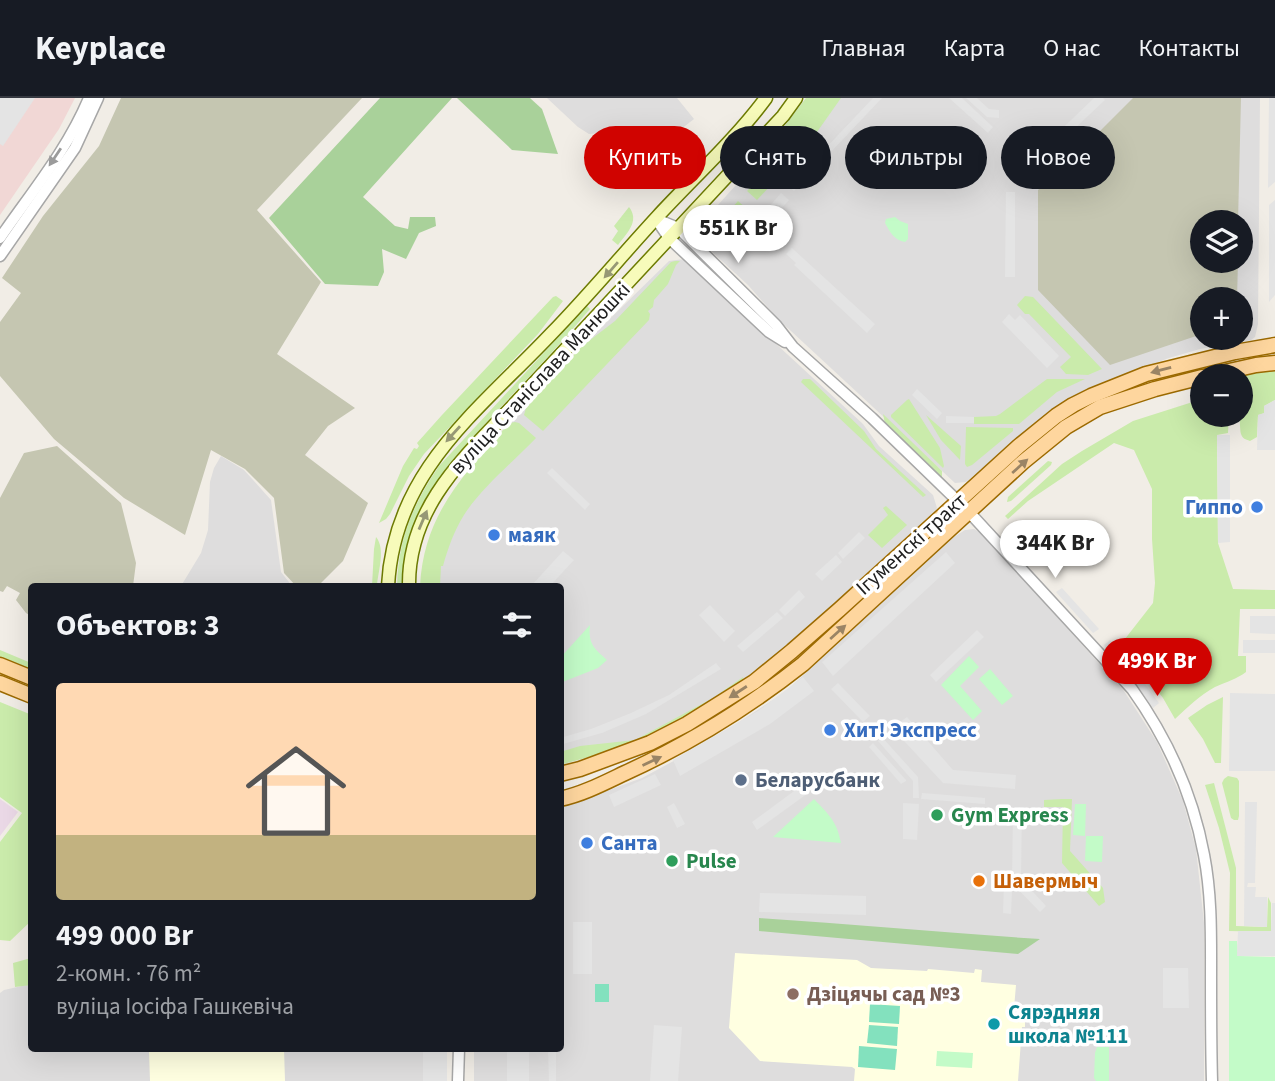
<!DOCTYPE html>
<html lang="ru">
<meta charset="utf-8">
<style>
body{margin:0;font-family:"Source Sans 3",sans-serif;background:#20242c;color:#f1f3f6;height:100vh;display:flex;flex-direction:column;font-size:26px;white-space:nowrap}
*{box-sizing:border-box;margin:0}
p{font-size:23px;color:#9ea1a6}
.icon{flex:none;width:38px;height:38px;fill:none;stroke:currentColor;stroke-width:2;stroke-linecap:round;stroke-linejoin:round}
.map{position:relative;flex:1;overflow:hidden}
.details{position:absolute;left:28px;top:485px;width:536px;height:469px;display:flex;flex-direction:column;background:#171b24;border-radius:7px;box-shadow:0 7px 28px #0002}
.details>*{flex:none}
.top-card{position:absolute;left:584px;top:28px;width:584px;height:63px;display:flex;gap:14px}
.fabs{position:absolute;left:1190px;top:112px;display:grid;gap:14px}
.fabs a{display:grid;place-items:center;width:63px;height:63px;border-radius:50%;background:#171b24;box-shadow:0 7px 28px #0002;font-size:35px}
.price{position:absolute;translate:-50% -60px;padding:0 16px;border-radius:24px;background:#fff;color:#222;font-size:23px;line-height:46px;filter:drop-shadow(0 2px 4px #0008)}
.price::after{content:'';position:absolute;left:50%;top:42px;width:21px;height:16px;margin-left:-10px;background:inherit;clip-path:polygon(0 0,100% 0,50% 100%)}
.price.selected{background:#d00300;color:#fff}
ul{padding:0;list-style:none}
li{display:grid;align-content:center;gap:14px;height:371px;padding:0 28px}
li span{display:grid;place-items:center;height:217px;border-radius:7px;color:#555}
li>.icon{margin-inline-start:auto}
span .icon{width:126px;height:126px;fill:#fffc;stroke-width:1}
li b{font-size:30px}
h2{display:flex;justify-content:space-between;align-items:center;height:84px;padding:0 28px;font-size:30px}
.tag{padding:0 24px;border-radius:32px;background:#171b24;box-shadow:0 7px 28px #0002;font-size:24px;line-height:63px}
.tag.selected{background:#d00300;color:#fff}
header{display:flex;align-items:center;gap:42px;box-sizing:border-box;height:98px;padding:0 35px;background:#171b24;border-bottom:2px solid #363941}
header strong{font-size:33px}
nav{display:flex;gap:38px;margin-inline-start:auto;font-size:24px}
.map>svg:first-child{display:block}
</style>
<header>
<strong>Keyplace</strong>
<nav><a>Главная</a><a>Карта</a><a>О нас</a><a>Контакты</a></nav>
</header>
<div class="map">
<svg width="1275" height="983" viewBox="0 0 1275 983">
<rect width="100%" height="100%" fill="#f1ede6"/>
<g fill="#dedddd" fill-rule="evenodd">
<path d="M547,0H677L694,21L632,69L600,35L589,36L578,29Z"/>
<path d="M806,0H1260L1258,226L1255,239L1251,242L1244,243L1200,251L1169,260L1088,290L1051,312L966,384L955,385L778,221L748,187L698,141L699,128L763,57ZM1202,124H1241V163H1202ZM1202,201H1241V240H1202Z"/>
<path d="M684,161L863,326L879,348L933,397L937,410L934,415L789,549L753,577L647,639L560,664V488H429L495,341L579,255L581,249L669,163Z"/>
<path d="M221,358L244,372L271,402L281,474L292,488H181L201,455L208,432L210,384L214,370Z"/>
<path d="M974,431L981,435L1124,593L1157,644L1183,703L1196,751L1204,825V983H474V950H560V710L642,680L707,645L785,594L954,439L965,432Z"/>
<path d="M31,886L32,950H443V983H0V895L4,892Z"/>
</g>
<path fill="#f1d7d5" d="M0,0H75L59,31L0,117Z"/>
<path fill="#ead8e6" d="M0,701L18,714L0,738Z"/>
<g fill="#ffffe1">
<path d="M735,855L857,862L871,870L927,873L928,871L974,875L975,871L982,872L981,884L1016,887L1013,922L1025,923V929H1022L1018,983H854L855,971L852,969L760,963L729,930Z"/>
<path d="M168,950H284L285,983H150L149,953H164Z"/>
</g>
<g fill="#c5c6b1">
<path d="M121,0H362L257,112L321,184L277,256L355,310L328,328L305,357L368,405L343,463L318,488H296L284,475L274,400L245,371L211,352L185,437L124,400L54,341L0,278V224L21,195L2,180L43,118L99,48Z"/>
<path d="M1133,0H1241L1238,124H1202V163H1238L1237,201H1202V236L1110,267L1038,192V92L1082,51Z"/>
<path d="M57,348L121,405L136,465L133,488H32L31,518L26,515L16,502L20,495L7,488L3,494L0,493V400L24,355Z"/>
</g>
<g fill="#caebab">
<path d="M806,0H841L817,34L783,74L763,57Z"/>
<path d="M763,76L773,85L757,102L747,93Z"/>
<path d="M738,103L748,112L734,128L724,119Z"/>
<path d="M629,109C640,123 627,135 618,147L612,142L618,133L614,128Z"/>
<path d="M675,163H680L676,167L668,186L654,202L653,209L648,213L650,216L649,222L543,333L524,317L526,310L581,249L615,223L671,164Z"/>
<path d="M556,198L563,203L538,236L424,356L409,378L390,416L386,421L379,425L403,368L414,350L417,351L419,348L417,345L442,317L553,199Z"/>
<path d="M1025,198L1033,199L1102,271L1088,277L1066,276L1060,269L1071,259L1029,216H1025L1017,207Z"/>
<path d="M587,208L590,211C560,247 528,280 496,314C466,347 434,378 416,420C407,442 404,465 402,488H397C398,442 413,406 439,368Z"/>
<path d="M1275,272V302L1264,308L1265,315L1258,317L1257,339L1250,343C1245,341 1243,341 1241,336C1239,330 1239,285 1243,280C1249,271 1265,272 1275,272Z"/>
<path d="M803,281H810L864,333L876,351L926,397L923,399L801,284Z"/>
<path d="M1047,281H1085L1057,294L1019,326H974V319L996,318L1000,316Z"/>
<path d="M909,301L940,350L944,368L943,370L891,319V317L907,302Z"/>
<path d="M1202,301V317H1229L1228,335L1217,337L1218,445L1233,491L1275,492V511H1240L1238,558H1246V574C1237,581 1226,584 1215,589C1200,597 1188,609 1175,621L1163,600L1121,546L1153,505L1155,485L1152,441V391L1134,352L1114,345L1028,403L1008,421L1005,418L1062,366L1082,353L1133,323Z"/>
<path d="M883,316L942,373V380L885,326Z"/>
<path d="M926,317L961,348L960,362L941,342Z"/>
<path d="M515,324L519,325L536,340C513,364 481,390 464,417C454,433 448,450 443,468H441L440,488H420C424,415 464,377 509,325Z"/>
<path d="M966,329L1013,330V333L972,367L967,369L965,366Z"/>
<path d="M1048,363L1052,364L1051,367L1011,403L1007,404L1008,399Z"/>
<path d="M886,408L907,427L882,450L868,437L888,417L883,410Z"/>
<path d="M376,439C386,451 378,473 377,488H372L374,451Z"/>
<path d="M0,552L31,565V573L0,560Z"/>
<path d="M743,579L742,587L721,602L635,646L560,667V654L580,648L635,642L713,600Z"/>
<path d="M1223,599L1221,665H1215L1203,641L1188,620L1207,607Z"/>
<path d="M0,604L32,617L31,823L10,843L0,842V744L22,715L0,699Z"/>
<path d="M1228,678L1237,680L1239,683V718L1238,722H1234L1231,720L1222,685L1224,681Z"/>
<path d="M1214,685L1236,770V828L1267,829L1268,799L1271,805V834L1229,833L1230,775L1219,730L1205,687Z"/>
<path d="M1062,701H1072L1070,753L1103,790L1105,804L1099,808L1062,765L1063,709H1044V702Z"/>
<path d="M31,860V887L15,889L13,865Z"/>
</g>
<g fill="#a9d19a">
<path d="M380,0H452L363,99L395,128L408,131L410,119H435L436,128L419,135L406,161L382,151L384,174L378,188L325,186L269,120Z"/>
<path d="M457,0H530L542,11L558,56L512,52Z"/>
<path d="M759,820C853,826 947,835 1040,841L1018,856L759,833Z"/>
</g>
<g fill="#c3fbc8">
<path d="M895,119L900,123L908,126V141L905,144C894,142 890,134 885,125L886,121Z"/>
<path d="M590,527C588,546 594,550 607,562L598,570L560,585V560Z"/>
<path d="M969,558L979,569L960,588L982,613L973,622L941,587Z"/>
<path d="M990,571L1013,598L1002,607L979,581Z"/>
<path d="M814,701C829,717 837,723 841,745L773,739Z"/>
<path d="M1075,706H1086L1085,738L1073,737Z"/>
<path d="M1086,738H1103L1102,764L1085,763Z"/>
<path d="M1229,843H1237L1238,858L1275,859V983H1229Z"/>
<path d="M1097,949H1109V983H1096L1094,980L1095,955Z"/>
<path d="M937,953L973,955L972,970L936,968Z"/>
</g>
<g fill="#83e1be">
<rect x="595" y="886" width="14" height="18"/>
<path d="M870,906L900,908L899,926L869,924Z"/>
<path d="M869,927L898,929L897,948L867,945Z"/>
<path d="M859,948L897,951L895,972L858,969Z"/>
</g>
<g fill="#e4e4e4">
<path d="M0,0H35L3,48L0,46Z"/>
<path d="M873,0H882L794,93L789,89Z"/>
<path d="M949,0H962L993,29L988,35Z"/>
<path d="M966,0H977L989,11L999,12V20L987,19Z"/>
<path d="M1094,0H1103L1105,2L1053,51L1047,45Z"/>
<path d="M1269,0H1275V84L1268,90Z"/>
<path d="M1006,94H1015V179H1005Z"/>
<path d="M781,95L789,102L769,124L765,120L771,113L768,110Z"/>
<path d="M1275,102V197L1269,204V107Z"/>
<path d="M792,150L875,226L867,235L794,167L796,165L786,156Z"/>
<path d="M1009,216L1015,222L1020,217L1059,258L1047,270L1002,224Z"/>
<path d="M917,291L942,315L937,321L912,297Z"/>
<path d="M1275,302V352H1257L1258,317L1264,315V308Z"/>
<path d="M946,318L974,319V325H946Z"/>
<path d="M1217,337H1230V444L1218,445Z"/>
<path d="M552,370L590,406L585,412L547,375Z"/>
<path d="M859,434L865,440L843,461L838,455Z"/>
<path d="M563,453L574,462L550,488H533L532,487Z"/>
<path d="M946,454L955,465L833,578L822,564Z"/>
<path d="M836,457L842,464L822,483L815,476Z"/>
<path d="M1062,490L1099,531L1093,535L1056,494Z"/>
<path d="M799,492L805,499L785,518L779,512Z"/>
<path d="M710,507L735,533L724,544L699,517Z"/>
<path d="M777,514L783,520L743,554L737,548Z"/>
<path d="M1250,518H1275V536L1250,535Z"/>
<path d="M977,532L984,539L936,584L930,577Z"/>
<path d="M1110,542L1145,586L1159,605L1153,610L1139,590L1104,547Z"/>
<rect x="1243" y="542" width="32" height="13"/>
<path d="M716,565L721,571L646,616L602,635L560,647V640L591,631L631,615L669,597Z"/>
<path d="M803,579L814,593L770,626L680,678L673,662L758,613Z"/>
<path d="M838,585L870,618L863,624L831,591Z"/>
<path d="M1230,595L1275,596V673H1229Z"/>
<path d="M907,619L953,672L1016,677L1015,691L943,685L892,630Z"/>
<path d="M881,638L918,679L919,700H913V683L878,643Z"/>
<path d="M873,645L906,682V683L901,686L869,649Z"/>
<path d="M655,676L661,687L614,709L609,697Z"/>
<path d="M809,682L815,690L757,732L752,724Z"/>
<path d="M922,695L985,700V706L921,701Z"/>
<path d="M1245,704H1257L1255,785H1248L1247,789H1256L1255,799H1267V829L1244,828Z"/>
<path d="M674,705L685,726L677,730L667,709Z"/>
<path d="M903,705L919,706L917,742L903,741Z"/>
<path d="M1013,710H1022L1021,781L1046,808L1040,814L1012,785Z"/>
<path d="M1004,786L1012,792L1011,816L1003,815Z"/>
<path d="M760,795L866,798V817L759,814Z"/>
<path d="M1272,805H1275V858H1237L1238,833H1271Z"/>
<rect x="573" y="824" width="19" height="52"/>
<path d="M1163,870H1188L1189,910H1163Z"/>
<path d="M654,927L682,929L678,983H650Z"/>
<rect x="423" y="950" width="24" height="33"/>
<rect x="507" y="950" width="22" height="33"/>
<path d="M548,950H556V983H549Z"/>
</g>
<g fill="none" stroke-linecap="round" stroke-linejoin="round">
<defs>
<g id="tertiary">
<path d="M656,121L678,130L776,227L793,249L872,320L969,414L1132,591C1167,640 1193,697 1204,757C1212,798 1211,840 1211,881C1211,915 1211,949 1212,983"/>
<path d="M656,121L669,140L769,234L785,244"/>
<path d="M0,140C31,95 68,51 89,0"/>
<path d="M0,158L75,50L98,0"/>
<path d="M458,983L459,950"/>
</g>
<g id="secondary">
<path d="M388,488C394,373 478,313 551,236C588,198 622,157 658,118C694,79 734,43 766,0"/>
<path d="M409,488C408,412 460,363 509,312L783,18L796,0"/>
</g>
<g id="primary">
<path d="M1207,278L1256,267L1275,265"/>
<path d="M0,567L32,580"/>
<path d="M0,585L32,598"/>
<path d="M560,676L580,671L650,645L687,626L754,584L792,553L840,511L1019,348L1056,318L1073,307L1091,298L1146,276L1235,254L1275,247"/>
<path d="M560,701C583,696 604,685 625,675C691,645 746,611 803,566L1023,364L1066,329L1100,309L1155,291L1202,279"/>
</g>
</defs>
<use href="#tertiary" stroke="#a7a7a7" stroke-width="13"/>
<use href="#secondary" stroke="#6d7b02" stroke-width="15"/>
<use href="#primary" stroke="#9c6a00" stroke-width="17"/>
<use href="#tertiary" stroke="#fff" stroke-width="10"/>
<use href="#secondary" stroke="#f7fbba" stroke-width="12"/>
<use href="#primary" stroke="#fed69e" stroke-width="14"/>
</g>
<defs><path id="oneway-solid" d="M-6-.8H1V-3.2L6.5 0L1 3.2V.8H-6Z" transform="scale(1.75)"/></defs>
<use fill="#9b9b9b" href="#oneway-solid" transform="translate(55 59) rotate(124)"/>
<g fill="#969875">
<use href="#oneway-solid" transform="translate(611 172) rotate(131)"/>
<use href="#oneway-solid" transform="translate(453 336) rotate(132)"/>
<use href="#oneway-solid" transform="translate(423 422) rotate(-67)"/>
</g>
<g fill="#9a8465">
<use href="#oneway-solid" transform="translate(1161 272) rotate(165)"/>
<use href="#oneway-solid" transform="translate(1020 368) rotate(-42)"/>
<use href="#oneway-solid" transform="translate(838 534) rotate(-42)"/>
<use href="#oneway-solid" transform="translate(738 594) rotate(147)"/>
<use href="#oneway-solid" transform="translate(652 663) rotate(-25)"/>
</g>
<g fill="#3f7fe0" stroke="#fff" stroke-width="2.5">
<circle cx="1257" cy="409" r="7"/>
<circle cx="494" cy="437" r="7"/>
<circle cx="830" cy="632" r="7"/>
<circle cx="587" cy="745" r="7"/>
</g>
<circle fill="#5c6f8a" stroke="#fff" stroke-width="2.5" cx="741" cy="682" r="7"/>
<g fill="#2e9e5b" stroke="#fff" stroke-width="2.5">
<circle cx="937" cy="717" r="7"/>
<circle cx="672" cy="763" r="7"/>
</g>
<circle fill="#e8710a" stroke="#fff" stroke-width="2.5" cx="979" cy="783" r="7"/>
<circle fill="#8d6e63" stroke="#fff" stroke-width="2.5" cx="793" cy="896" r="7"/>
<circle fill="#0f9aa8" stroke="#fff" stroke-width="2.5" cx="994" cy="926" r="7"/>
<g text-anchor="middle" stroke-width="7" stroke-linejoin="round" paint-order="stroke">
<g font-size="21" fill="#202020" stroke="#fff">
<text transform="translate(540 280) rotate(-47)" y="7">вуліца Станіслава Манюшкі</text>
<text transform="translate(911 446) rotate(-42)" y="7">Ігуменскі тракт</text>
</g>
<g font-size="21" font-weight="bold" fill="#366cbe" stroke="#fff" text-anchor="start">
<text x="1243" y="416" text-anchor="end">Гиппо</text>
<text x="508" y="444">маяк</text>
<text x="844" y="639">Хит! Экспресс</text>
<text x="601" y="752">Санта</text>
</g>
<g font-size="21" font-weight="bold" fill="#4e5e75" stroke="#fff" text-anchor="start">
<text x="755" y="689">Беларусбанк</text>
</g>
<g font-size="21" font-weight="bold" fill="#27864d" stroke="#fff" text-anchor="start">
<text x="951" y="724">Gym Express</text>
<text x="686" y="770">Pulse</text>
</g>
<g font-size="21" font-weight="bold" fill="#c56008" stroke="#fff" text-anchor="start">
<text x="993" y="790">Шавермыч</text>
</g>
<g font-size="21" font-weight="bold" fill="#785e54" stroke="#fff" text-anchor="start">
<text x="807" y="903">Дзіцячы сад №3</text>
</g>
<g font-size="21" font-weight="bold" fill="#0d838f" stroke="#fff" text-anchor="start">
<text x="1008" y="921">Сярэдняя<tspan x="1008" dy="24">школа №111</tspan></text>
</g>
</g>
</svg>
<div class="fabs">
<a><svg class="icon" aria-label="layers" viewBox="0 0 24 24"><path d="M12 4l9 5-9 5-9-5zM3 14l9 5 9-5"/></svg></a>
<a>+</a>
<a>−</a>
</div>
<b class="price" style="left:738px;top:167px">551K Br</b>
<b class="price" style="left:1055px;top:482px">344K Br</b>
<b class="price selected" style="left:1157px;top:600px">499K Br</b>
<div class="top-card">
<a class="tag selected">Купить</a>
<a class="tag">Снять</a>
<a class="tag">Фильтры</a>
<a class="tag">Новое</a>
</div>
<section class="details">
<h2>Объектов: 3<svg class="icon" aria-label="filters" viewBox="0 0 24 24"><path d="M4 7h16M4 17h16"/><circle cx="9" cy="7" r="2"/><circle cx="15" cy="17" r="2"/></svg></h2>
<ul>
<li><span style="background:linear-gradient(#ffd9b3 70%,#c2b280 0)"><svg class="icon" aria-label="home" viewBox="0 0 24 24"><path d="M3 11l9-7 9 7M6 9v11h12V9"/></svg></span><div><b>499 000 Br</b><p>2-комн. · 76 m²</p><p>вуліца Іосіфа Гашкевіча</p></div></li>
</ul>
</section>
</div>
